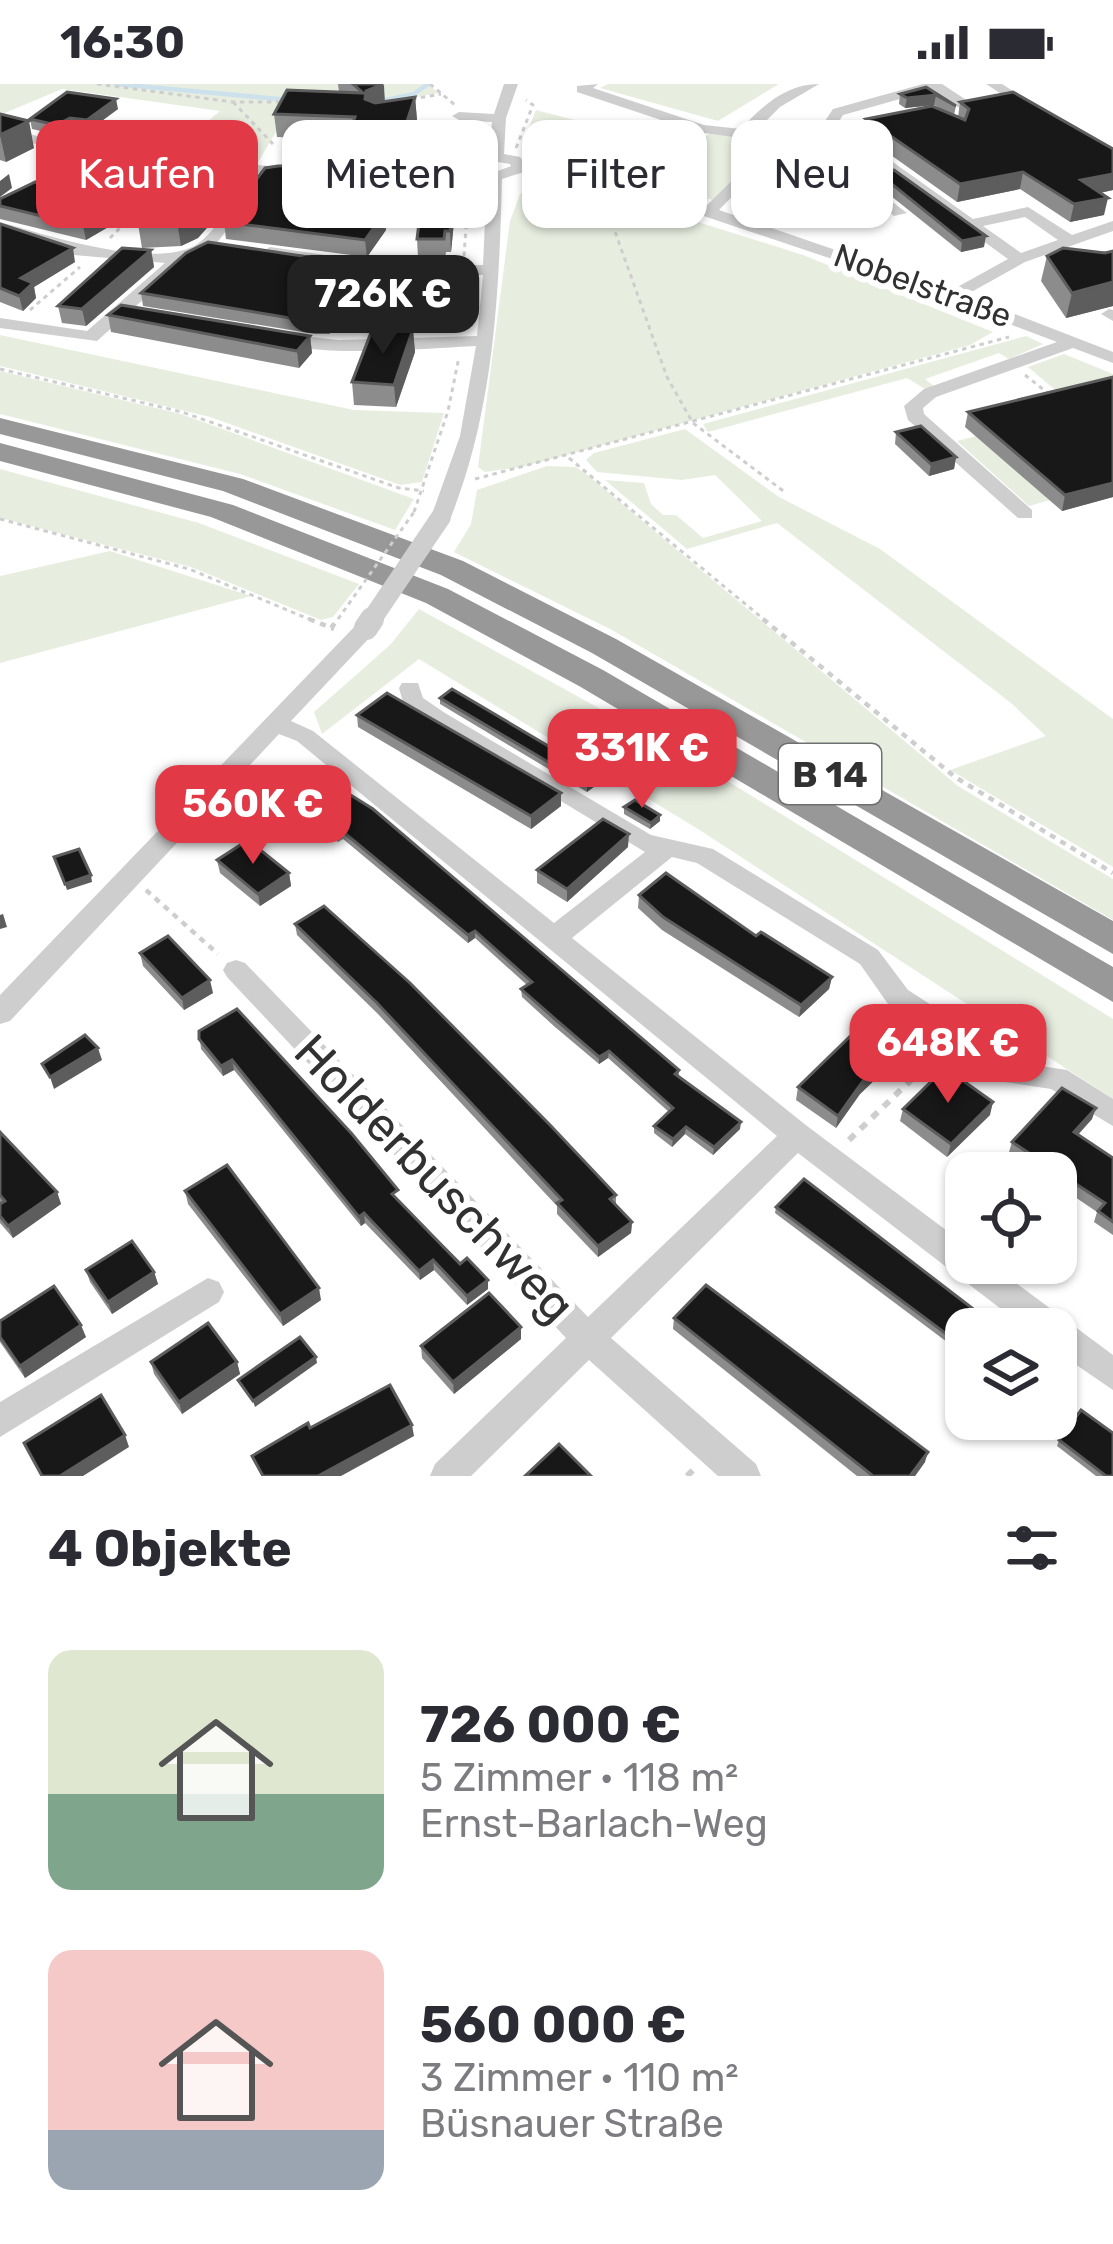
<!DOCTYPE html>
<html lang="de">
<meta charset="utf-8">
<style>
body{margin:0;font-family:Rubik,sans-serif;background:#f7f7f7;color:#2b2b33;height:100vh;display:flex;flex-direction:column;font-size:45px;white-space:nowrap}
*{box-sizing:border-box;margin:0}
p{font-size:39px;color:#7c7c81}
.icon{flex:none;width:66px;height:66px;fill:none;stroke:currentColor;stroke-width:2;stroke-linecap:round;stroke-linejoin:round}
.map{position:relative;height:1392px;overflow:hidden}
.details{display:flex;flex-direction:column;background:#fff;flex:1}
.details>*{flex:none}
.hud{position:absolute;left:36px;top:36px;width:1041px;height:108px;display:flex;gap:24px}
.fabs{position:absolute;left:945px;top:1068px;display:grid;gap:24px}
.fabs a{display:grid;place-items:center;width:132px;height:132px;border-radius:24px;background:#fff;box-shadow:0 3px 9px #0004;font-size:60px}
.price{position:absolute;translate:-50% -102px;padding:0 27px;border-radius:24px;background:#e23947;color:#fff;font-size:39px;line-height:78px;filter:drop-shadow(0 3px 6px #0008)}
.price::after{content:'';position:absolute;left:50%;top:72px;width:36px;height:27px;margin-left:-18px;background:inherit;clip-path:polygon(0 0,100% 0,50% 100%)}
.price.selected{background:#222;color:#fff}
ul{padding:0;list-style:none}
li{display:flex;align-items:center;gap:36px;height:300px;padding:0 48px}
li span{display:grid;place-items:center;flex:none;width:336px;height:240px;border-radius:24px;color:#555}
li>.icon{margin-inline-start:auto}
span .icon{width:144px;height:144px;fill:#fffc;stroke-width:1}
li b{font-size:51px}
h2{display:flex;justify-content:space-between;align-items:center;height:144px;padding:0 48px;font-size:51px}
.pill{padding:0 42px;border-radius:24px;background:#fff;box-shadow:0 3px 9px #0004;font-size:42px;line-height:108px}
.pill.selected{background:#e23947;color:#fff}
.status{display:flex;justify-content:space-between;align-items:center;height:84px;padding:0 60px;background:#fff;direction:ltr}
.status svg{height:33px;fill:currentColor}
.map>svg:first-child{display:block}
</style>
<div class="status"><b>16:30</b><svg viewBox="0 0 49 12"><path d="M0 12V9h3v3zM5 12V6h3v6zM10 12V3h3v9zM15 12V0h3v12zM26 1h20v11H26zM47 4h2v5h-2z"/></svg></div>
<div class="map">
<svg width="1113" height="1392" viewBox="0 0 1113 1392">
<rect width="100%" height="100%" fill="#fff"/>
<g fill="#e7eee0">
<path d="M0,0H429L438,9L345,26L290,24L257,80L164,75L220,27L62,5L0,31Z"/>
<path d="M608,0H779L718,37L600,4Z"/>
<path d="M536,26L586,39L580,49L684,68L712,48L739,53L751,64L749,80L717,117L529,68L523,59Z"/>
<path d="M549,100L606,108L609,120L647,122L803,171L993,248L970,261L522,383L485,388L478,383L510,137L520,110Z"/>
<path d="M0,251L354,326L444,329L422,398L400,401L210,333L0,282Z"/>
<path d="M1026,252L1043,260L1009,275L999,269L925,295L934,302L925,305L907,294L708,348L703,340Z"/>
<path d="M1064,270L1113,290V305L1067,316L1028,283Z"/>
<path d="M0,287L181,330L414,415L395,446L240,390L0,330Z"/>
<path d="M685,345L779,413L880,465L1113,635V783L950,686L1046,652L1011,619L777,439L687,465L605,396L644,399L651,420L663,431H676L703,454L762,437L715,391L682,396L597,388L586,376L594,369Z"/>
<path d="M1091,351L1050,416L1029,422L957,357L976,352L1000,373Z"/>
<path d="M547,382L576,383L589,392L958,702L1113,795V836L612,546L454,468L471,440L477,406Z"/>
<path d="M0,385L199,439L359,500L333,533L321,536L191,483L0,434Z"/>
<path d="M110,467L251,512L0,579V492Z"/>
<path d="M419,525L700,680L1113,935V1015L698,745L419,575L322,650L314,628L390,561Z"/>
</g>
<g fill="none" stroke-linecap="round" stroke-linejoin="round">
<g stroke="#cde1ed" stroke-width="4.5">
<path d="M116,0L290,16"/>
<path d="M376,18L414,10L428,0"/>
</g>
<g stroke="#cecece" stroke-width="3" stroke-dasharray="4.5 4.5" stroke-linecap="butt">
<path d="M97,0L233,18H287"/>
<path d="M430,0L455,21"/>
<path d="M412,15L441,10"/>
<path d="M233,18L273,60"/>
<path d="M176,63L184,55"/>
<path d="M516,64L533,21L526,16"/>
<path d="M341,78L348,62"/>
<path d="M615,115L608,128L667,293L693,339L786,409"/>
<path d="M110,154L135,129L117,125"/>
<path d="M464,172L469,100"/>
<path d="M30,226L80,183"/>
<path d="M461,244L462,201"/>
<path d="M347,246L356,222H350"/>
<path d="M0,285L182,328L399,404L424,407"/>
<path d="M1025,291L1049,310"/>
<path d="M569,374L767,538"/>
<path d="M475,395L1009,253"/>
<path d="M414,428L448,327L459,273"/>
<path d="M0,435L189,485L316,538"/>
</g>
<g stroke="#cecece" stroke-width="4.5" stroke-dasharray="6 6" stroke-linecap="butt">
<path d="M309,535L334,545"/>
<path d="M763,535L955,693L1113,789"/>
<path d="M331,544L338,535"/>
<path d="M146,806L218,870"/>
</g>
<g stroke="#cecece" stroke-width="6" stroke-dasharray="8 8" stroke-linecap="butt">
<path d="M849,1056L940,968"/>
<path d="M687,1392L696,1383"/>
</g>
<g fill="#cecece" fill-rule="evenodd">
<path d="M504,0H518L506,34L504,70L520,73L525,80L601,91L706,122L746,83L748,63L741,54L697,48L577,8V2L598,0L593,4L704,41L741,45C762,22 786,0 819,0L780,23L753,50L762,63L760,84L719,126L952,206L1008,175L885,86L861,94L907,129L894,132L845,94L854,84L875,79L823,40L833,25L923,0H942L977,23V29H967L932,6L843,31L838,39L973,135L1028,123L1072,151L1113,137V147L1025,178L966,211L1113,268V279L1073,264L936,313L923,324L924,330L1032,426V434H1018L908,336L904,322L924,305L1057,258L871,188L650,114L547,91L521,89L502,95C499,212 494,324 451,433L441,439L434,437L431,433L460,352L476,262C431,264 303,276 269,254L278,249L338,256L477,252L483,191H395L270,173L262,168L270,163L395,181H483L487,95L471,88L364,91L357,87L364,83L470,80L489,71L492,38L459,36L452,32L459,28L494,30ZM498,78L510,80L511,82L495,88L485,84ZM1025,133L1058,156L1021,169L983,142Z"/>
<path d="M986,0H1002L1044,27L1032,30Z"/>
<path d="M0,42L92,67L293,84L300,88L293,92L94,76L0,127V116L78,72L0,50Z"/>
<path d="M239,110L252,113L213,164L185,178L97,257L0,244V234L87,247L165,179L74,171L0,148V138C47,151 152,186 196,161C213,150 226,126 239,110Z"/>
<path d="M1109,225L1113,226V237L1101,230Z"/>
<path d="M366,537L377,544L374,549L291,637L313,647L554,839L645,768L404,622L399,604L402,599H418L423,614L445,629L651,751L713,765L878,866L908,906L1021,979L1067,986L1113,1015V1042L1051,1005L1005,998L888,920L860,880L697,779L672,773L572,854L807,1042L966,1161V1179H989L1113,1271V1306L1056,1267V1245H1027L798,1069L611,1254L756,1380L761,1392H718L589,1276L471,1392H430L435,1380L566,1254L227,893L223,886L227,879L236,876L245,879L588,1233L777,1052L297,657L279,650L10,937L0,940V911L358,539Z"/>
<path d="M208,1194L219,1198L224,1208L219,1218L0,1353V1318Z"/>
</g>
<g fill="#989898" fill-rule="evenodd">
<path d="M0,334L243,395L463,477L616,555L1113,837V870L592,569L441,491L223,407L0,350Z"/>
<path d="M0,359L233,421L448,505L603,586L1113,883V918L579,602L426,519L211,433L0,377Z"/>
</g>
<path stroke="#cecece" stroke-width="3" stroke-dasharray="4.5 4.5" stroke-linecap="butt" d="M338,535L414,428"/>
<path stroke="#cecece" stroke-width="20" d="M370,538L441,433"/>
<path stroke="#cecece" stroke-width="24" d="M366,544L372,535"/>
</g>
<g fill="#8c8c8c">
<path d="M338,0H383L385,18L415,13L417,36L403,80L348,81L346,56L277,53L274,30L339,8Z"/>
<path d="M926,3L956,22L954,31L958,33L960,18L1113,106L1100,109L1104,131L1070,138L1020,105L957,118L864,52L866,35L947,28L934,21L905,24L899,20L900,10Z"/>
<path d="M118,25L88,47L72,44L59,51L32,45L30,35Z"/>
<path d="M0,30L34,64L6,78L0,76Z"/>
<path d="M172,85L228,120L198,154L181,162L142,164L137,134L174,101Z"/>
<path d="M453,86L457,107L451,168H446L445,176H437L438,196L426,248L413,249L415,268L396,323L354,321L352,298L385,246L384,227L418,174L417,155Z"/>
<path d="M878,89L984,163L961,168L876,100Z"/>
<path d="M397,97L382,129L386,146L367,173L226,155L224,138Z"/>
<path d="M0,115L122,135L86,156L0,135Z"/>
<path d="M0,140L75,178L34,203L36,214L23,227L0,218Z"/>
<path d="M151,166L154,183L86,242L62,239L58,222Z"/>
<path d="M1113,167V222L1066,234L1041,197L1047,172Z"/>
<path d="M364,194L349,212L351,225L329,250H315L143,222L141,209Z"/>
<path d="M108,231L310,252L312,269L299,284L111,248Z"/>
<path d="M1113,293V413L1062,427L965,343L968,328Z"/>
<path d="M896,348L956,373L954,385L929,392L895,360Z"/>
<path d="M440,614L599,692V699L587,708L440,620Z"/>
<path d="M357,631L561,709V722L531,745L358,643Z"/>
<path d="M312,687L679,986V993L740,1045L713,1071L685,1050L672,1063L654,1049V1042L669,1028L608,974L599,980L555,943L522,913L521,905L527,901L475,854L468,859L343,755L338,758L275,719L274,711Z"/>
<path d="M624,723L660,737L650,745L624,730Z"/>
<path d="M628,763L567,818L537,799V786Z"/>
<path d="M217,776L289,789L291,802L260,822L220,789Z"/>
<path d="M639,811L756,852L832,893L829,905L799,933L662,846L638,824Z"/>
<path d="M295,840L616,1111V1121L632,1138L631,1149L598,1173L557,1130V1122L378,930L297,851Z"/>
<path d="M140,869L213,909L184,926L143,882Z"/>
<path d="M199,947L399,1117L488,1205L467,1221L434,1186L420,1196L365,1139L361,1142L234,986L223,992L201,965Z"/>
<path d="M906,966L860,1010L836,1044L796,1016L798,1003Z"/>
<path d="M903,1025L990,1031L947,1073L900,1037Z"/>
<path d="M1092,1035L1078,1051L1113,1074V1151L1094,1138L1097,1128L1056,1100V1089H1039L1009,1068L1012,1058Z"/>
<path d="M0,1048L57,1108L61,1120L13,1154L0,1139Z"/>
<path d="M185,1107L321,1216L283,1242L188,1120Z"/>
<path d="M776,1123L970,1231L947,1258L775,1129Z"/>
<path d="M86,1186L154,1188L158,1200L112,1230L90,1198Z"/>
<path d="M674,1234L925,1378L915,1392H857L673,1245Z"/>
<path d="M0,1237L86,1253L25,1294L0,1258Z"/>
<path d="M521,1255L454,1310L422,1274L421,1262Z"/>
<path d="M151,1278H237L240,1290L182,1330L154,1290Z"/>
<path d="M1059,1356L1113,1392H1096L1057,1362Z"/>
</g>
<g fill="#5d5d5d">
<path d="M384,1L385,23L367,38L366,7Z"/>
<path d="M936,11L934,21L905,24L907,14Z"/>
<path d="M415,13L417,36L403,80L401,56Z"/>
<path d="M116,15L118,25L88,47L87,36Z"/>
<path d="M70,34L72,44L59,51L56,41Z"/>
<path d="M29,37L34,64L6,78L0,51Z"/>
<path d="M396,81L397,97L375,143L384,129L386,146L367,173L365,156L372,128Z"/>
<path d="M456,86L457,107L451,168L450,147Z"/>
<path d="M1023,88L1020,105L957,118L960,100Z"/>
<path d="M9,90L12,104L0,113V97Z"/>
<path d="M224,90L228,120L198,154L181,162L176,132Z"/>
<path d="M1113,90V106L1077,114L1081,96Z"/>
<path d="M1108,114L1104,131L1070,138L1074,120Z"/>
<path d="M120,121L122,135L86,156L83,142Z"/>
<path d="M986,152L984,163L961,168L962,157Z"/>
<path d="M73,164L75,178L34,203L36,214L23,227L19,212L21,194Z"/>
<path d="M151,166L154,183L86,242L82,225Z"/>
<path d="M437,174L438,196L426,248L425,226Z"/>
<path d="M363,181L364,194L340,223L339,210Z"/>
<path d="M1113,198V222L1066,234L1072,209Z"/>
<path d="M350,212L351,225L329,250L328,237Z"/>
<path d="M413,245L415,268L396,323L394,301Z"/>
<path d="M310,252L312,269L299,284L297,267Z"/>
<path d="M956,373L954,385L929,392L931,380Z"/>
<path d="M1113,399V413L1062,427L1065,411Z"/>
<path d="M599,692V699L587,708V701Z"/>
<path d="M561,709V722L531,745V732Z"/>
<path d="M660,731V737L650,745L651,739Z"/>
<path d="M629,750L628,763L567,818V805Z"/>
<path d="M289,789L291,802L260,822L258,810Z"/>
<path d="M91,791L92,798L67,806L65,800Z"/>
<path d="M3,830L7,843L0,845V831Z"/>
<path d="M475,847V854L468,859V851Z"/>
<path d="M832,893L829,905L799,933L801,921Z"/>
<path d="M210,896L213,909L184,926L182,914Z"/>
<path d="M909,953L906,966L860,1010L836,1044L838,1032L863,997Z"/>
<path d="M98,964L102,976L54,1005L50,993Z"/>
<path d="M609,967L608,974L599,980V973Z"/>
<path d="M232,976L234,986L223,992L221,982Z"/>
<path d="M993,1018L990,1031L947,1073L951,1060Z"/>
<path d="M1096,1024L1092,1035L1070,1059L1074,1048Z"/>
<path d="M741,1038L740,1045L713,1071L714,1063Z"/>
<path d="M686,1043L685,1050L672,1063L673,1055Z"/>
<path d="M57,1108L61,1120L13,1154L8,1142Z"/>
<path d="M364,1129L365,1139L361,1142L359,1133Z"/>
<path d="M632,1138L631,1149L598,1173V1162Z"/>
<path d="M433,1176L434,1186L420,1196L419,1187Z"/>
<path d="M154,1188L158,1200L112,1230L108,1218Z"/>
<path d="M488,1196V1205L467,1221V1212Z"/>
<path d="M319,1204L321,1216L283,1242L280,1230Z"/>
<path d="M972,1224L970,1231L947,1258L949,1252Z"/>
<path d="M81,1241L86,1253L25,1294L20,1282Z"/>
<path d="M521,1243V1255L454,1310L453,1298Z"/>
<path d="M316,1273L317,1279L255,1323L253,1317Z"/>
<path d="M237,1278L240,1290L182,1330L179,1318Z"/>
<path d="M412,1341L414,1352L341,1392H318Z"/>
<path d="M125,1351L129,1363L83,1392H60Z"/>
<path d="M928,1368L925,1378L915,1392H910Z"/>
</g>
<g fill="#181818" stroke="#5d5d5d" stroke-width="3">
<path d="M353,0H383L366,7L365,15L375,19L415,13L401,56L346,57L355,33L274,30L287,6L363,9Z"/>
<path d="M926,3L956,22L936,11L907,14L900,10Z"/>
<path d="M67,8L116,15L87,36L70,34L56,41L30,35Z"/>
<path d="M1013,8L1113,65V90L1081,96L1108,114L1074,120L1023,88L960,100L866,35L932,22L965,36L969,25L960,18Z"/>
<path d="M0,30L29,37L0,51Z"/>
<path d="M427,76H452L451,86H456L450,147H445L444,155H417Z"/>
<path d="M396,81L372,128L384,129L365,156L224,138L265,84L278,82Z"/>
<path d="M172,85L224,90L193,124L176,132L137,134L180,96Z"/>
<path d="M894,86L986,152L962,157L878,89Z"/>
<path d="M35,98L120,121L83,142L0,122V115Z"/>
<path d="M0,140L73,164L21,194L33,199L19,212L0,204Z"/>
<path d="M208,158L363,181L339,210L350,212L328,237L314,238L141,209L186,169Z"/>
<path d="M122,164L151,166L82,225L58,222Z"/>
<path d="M1063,164L1105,169L1113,167V198L1072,209L1047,172Z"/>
<path d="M400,174H437L425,226L384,227Z"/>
<path d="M121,221L310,252L297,267L108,231Z"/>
<path d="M413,245L394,301L352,298L372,246Z"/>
<path d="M1113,293V399L1065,411L968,328Z"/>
<path d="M921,342L956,373L931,380L896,348Z"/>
<path d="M452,605L599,692L587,701L440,614Z"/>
<path d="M387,609L561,709L531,732L357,631Z"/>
<path d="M312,687L373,725L679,986L675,990L741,1038L714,1063L686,1043L673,1055L654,1042L673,1024L609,967L599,973L555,935L521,905L532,898L475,847L468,851L342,747L337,751L274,711Z"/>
<path d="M635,716L660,731L651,739L624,723Z"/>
<path d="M603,735L629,750L567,805L537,786Z"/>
<path d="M248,756L289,789L258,810L217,776Z"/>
<path d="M79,765L91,791L65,800L54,773Z"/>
<path d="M666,789L756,852L761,848L832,893L801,921L663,833L639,811Z"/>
<path d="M324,822L410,899L551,1042L616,1111L610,1115L632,1138L598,1162L557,1119L562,1116L377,919L295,840Z"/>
<path d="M168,852L210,896L182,914L140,869Z"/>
<path d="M237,925L352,1050L398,1106L392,1110L460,1180L467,1174L488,1196L467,1212L433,1176L419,1187L364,1129L359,1133L232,976L221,982L199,955V947Z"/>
<path d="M873,930L909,953L863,997L838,1032L798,1003Z"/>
<path d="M85,951L98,964L50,993L42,980Z"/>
<path d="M945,984L993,1018L951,1060L903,1025Z"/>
<path d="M1062,1004L1096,1024L1074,1048L1113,1074V1138L1098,1127L1105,1119L1012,1058Z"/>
<path d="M0,1048L57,1108L8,1142L0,1132V1120L5,1117L0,1111Z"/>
<path d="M227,1081L319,1204L280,1230L185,1107Z"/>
<path d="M804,1095L972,1224L949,1252L776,1123Z"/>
<path d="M132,1157L154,1188L108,1218L86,1186Z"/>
<path d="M706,1201L928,1368L910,1392H873L674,1234Z"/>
<path d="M54,1202L81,1241L20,1282L0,1253V1237Z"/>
<path d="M489,1209L521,1243L453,1298L421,1262Z"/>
<path d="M208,1239L237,1278L179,1318L151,1278Z"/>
<path d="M300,1253L316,1273L253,1317L238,1296Z"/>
<path d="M390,1301L412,1341L318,1392H263L252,1372L308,1339L310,1344Z"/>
<path d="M101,1311L125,1351L60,1392H42L24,1359Z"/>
<path d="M1081,1326L1113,1349V1392H1106L1059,1356Z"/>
<path d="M559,1360L591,1392H525Z"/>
</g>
<g text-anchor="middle" stroke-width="12" stroke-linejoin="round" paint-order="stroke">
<g font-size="33" fill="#313131" stroke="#fff">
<text transform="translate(923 201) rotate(20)" y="12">Nobelstraße</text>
</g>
<rect fill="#fff" stroke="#6f6f6f" stroke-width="3" x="779" y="660" width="102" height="60" rx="9"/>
<g font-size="36" font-weight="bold" fill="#313131">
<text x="830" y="703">B 14</text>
</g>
<g font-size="48" fill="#313131" stroke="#fff">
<text transform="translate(435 1094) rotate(46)" y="17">Holderbuschweg</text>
</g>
</g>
</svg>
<div class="fabs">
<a><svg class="icon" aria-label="locate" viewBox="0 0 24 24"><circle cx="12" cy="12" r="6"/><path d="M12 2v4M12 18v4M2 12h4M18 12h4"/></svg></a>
<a><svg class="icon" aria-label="layers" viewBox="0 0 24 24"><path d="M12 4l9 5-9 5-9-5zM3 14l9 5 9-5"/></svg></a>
</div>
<b class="price selected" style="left:383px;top:273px">726K €</b>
<b class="price" style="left:642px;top:727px">331K €</b>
<b class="price" style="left:253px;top:783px">560K €</b>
<b class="price" style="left:948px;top:1022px">648K €</b>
<div class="hud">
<a class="pill selected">Kaufen</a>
<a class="pill">Mieten</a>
<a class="pill">Filter</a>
<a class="pill">Neu</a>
</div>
</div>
<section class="details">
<h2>4 Objekte<svg class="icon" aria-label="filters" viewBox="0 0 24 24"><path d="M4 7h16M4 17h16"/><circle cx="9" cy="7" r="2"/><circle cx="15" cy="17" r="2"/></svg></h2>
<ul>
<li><span style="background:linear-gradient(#dfe7d0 60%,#7fa58c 0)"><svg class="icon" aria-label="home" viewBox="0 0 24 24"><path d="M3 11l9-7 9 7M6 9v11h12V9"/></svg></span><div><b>726 000 €</b><p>5 Zimmer · 118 m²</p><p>Ernst-Barlach-Weg</p></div></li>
<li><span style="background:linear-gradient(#f6c9c9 75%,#9aa5b1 0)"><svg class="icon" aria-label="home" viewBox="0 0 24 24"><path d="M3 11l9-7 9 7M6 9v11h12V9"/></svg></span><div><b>560 000 €</b><p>3 Zimmer · 110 m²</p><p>Büsnauer Straße</p></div></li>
</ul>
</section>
